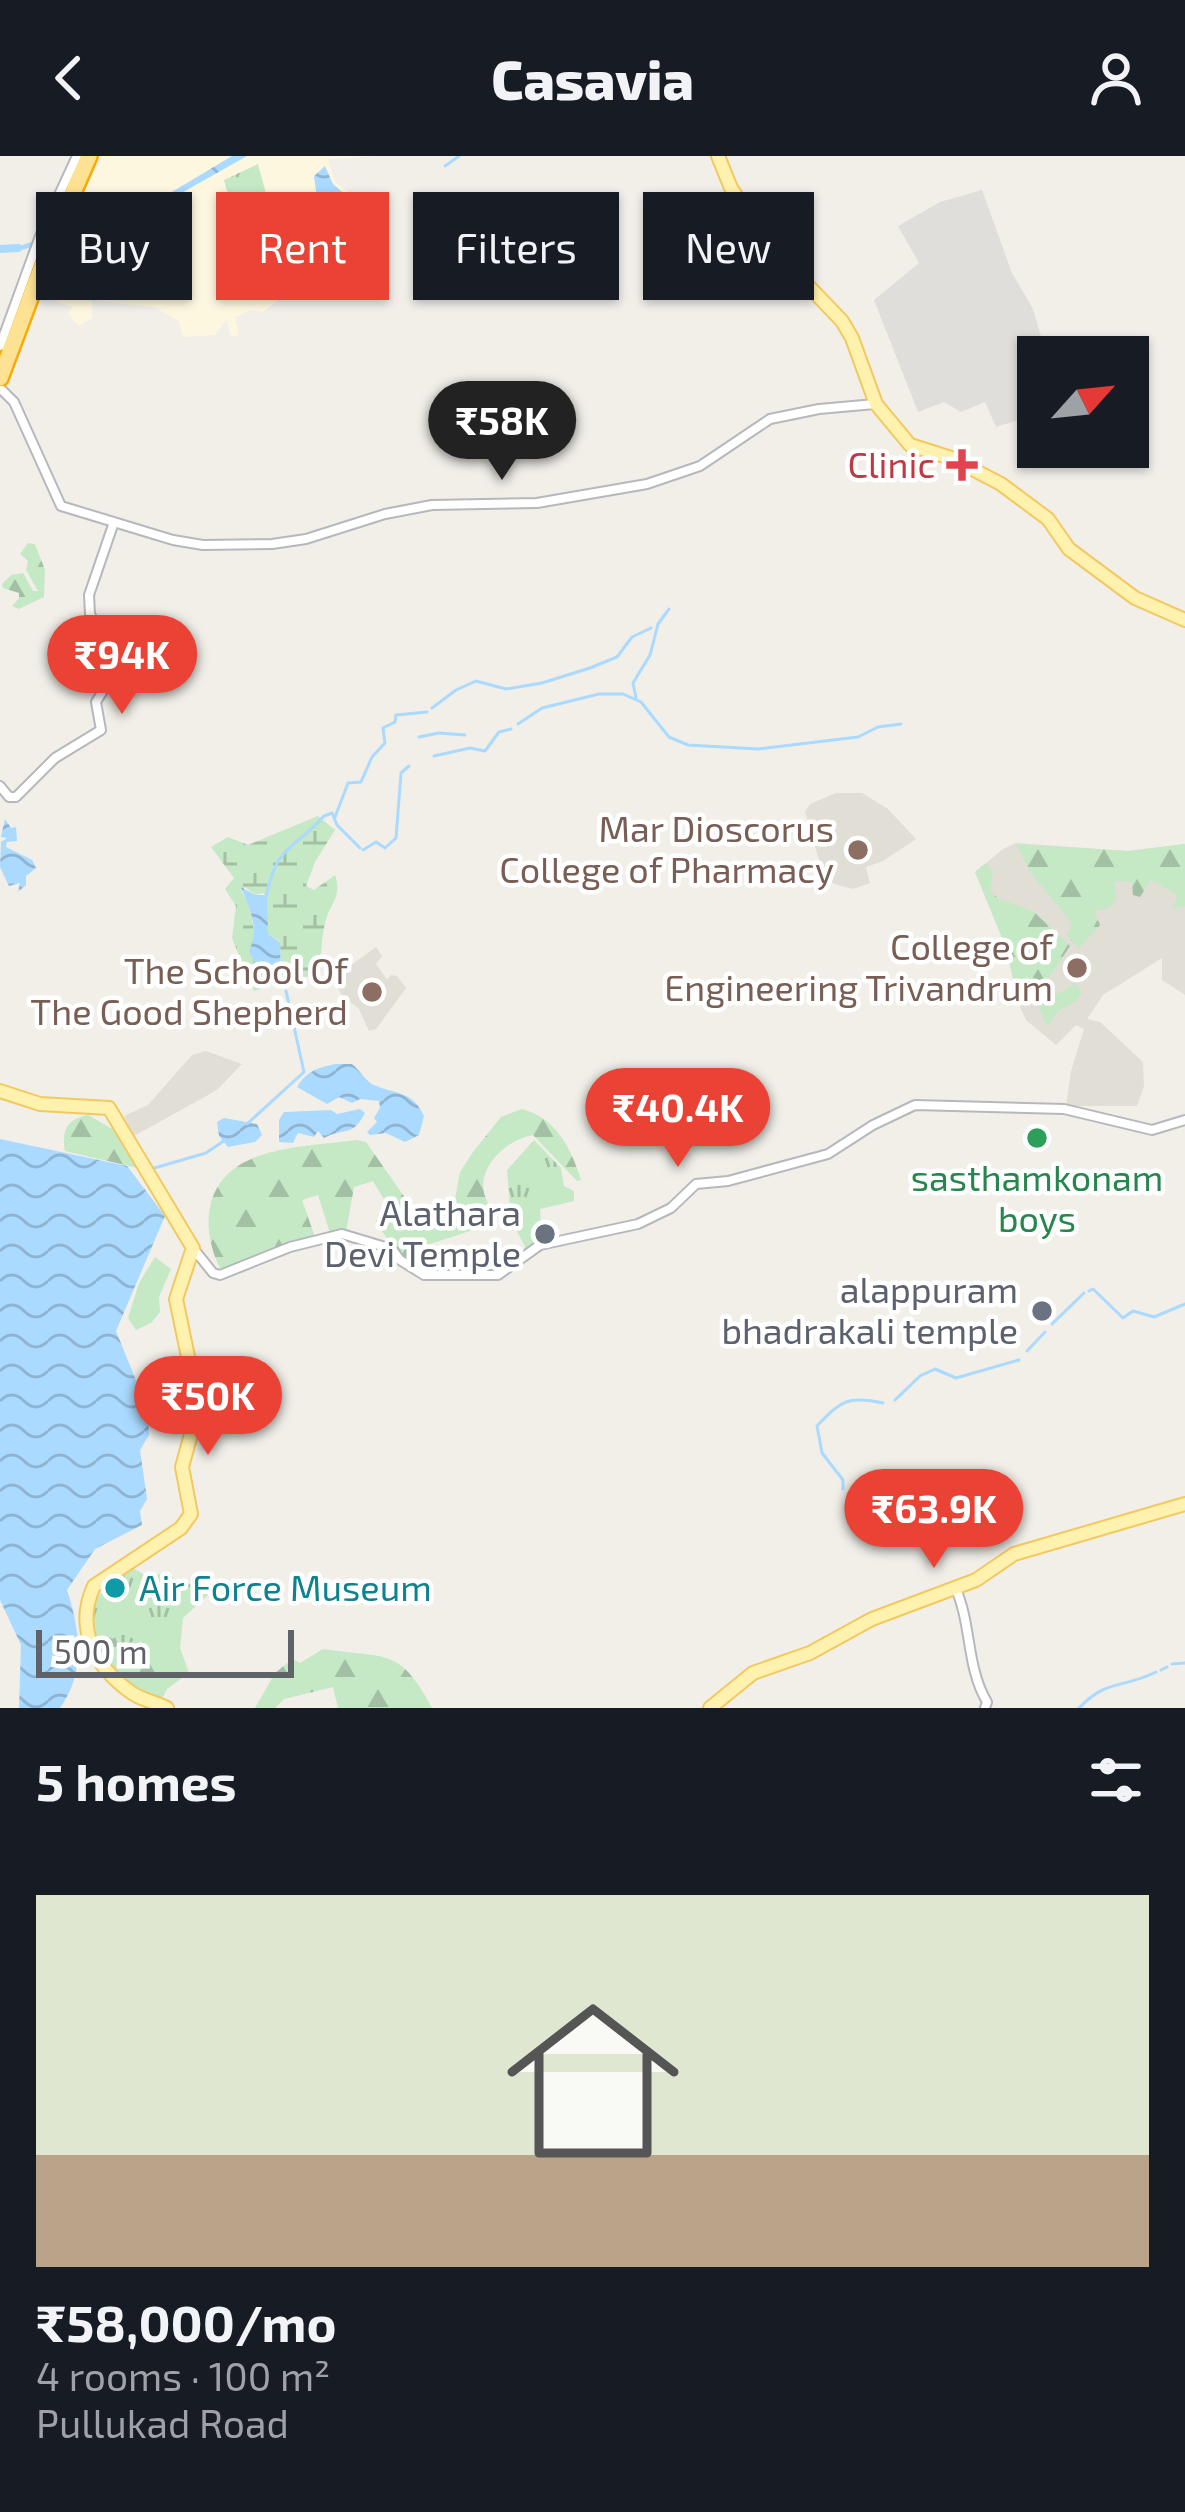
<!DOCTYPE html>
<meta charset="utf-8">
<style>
body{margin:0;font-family:"Exo 2",sans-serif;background:#242831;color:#f1f3f6;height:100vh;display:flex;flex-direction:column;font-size:45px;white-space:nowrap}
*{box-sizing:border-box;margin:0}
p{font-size:39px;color:#9ea1a6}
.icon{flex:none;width:66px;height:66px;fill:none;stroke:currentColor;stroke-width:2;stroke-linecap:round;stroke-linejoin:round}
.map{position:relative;height:1552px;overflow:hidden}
.panel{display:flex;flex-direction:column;background:#171b24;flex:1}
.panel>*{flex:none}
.banner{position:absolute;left:36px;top:36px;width:1113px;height:108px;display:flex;gap:24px}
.needle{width:78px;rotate:63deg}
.buttons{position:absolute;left:1017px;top:180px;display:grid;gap:24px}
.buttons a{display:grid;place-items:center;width:132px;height:132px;border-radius:0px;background:#171b24;box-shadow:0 3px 9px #0004;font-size:60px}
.scale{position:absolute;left:36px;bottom:30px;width:258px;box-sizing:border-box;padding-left:12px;border:6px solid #5f6368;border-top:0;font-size:33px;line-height:42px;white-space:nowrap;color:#5f6368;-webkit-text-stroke:9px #fff;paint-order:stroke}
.price{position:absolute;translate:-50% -102px;padding:0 27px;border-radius:42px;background:#ea4335;color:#fff;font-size:39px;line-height:78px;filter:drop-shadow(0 3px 6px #0008)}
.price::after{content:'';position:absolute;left:50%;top:72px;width:36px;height:27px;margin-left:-18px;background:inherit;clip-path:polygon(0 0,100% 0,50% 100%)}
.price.selected{background:#222;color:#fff}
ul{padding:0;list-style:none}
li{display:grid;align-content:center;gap:24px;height:636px;padding:0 36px}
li+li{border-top:3px solid #363941}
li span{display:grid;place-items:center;height:372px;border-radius:0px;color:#555}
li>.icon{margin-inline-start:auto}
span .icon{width:216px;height:216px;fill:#fffc;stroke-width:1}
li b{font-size:51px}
h2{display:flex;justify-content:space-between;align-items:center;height:144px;padding:0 36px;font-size:51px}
.chip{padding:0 42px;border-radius:0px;background:#171b24;box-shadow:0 3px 9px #0004;font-size:42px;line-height:108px}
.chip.selected{background:#ea4335;color:#fff}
header{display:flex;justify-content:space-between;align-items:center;height:156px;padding:0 36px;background:#171b24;font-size:54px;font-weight:800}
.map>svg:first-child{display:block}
</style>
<header><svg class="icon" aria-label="back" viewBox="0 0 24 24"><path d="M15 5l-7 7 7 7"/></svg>Casavia<svg class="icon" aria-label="person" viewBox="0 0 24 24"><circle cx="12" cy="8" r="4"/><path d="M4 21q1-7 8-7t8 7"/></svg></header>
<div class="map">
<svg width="1185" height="1552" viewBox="0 0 1185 1552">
<defs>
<pattern id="forest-firs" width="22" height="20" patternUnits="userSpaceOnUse" patternTransform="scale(3)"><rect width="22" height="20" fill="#c5e8c5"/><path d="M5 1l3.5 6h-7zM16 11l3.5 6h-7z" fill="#a3c0a4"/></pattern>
<pattern id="wetland-marsh" width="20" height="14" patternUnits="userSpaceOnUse" patternTransform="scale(3)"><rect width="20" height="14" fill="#c5e8c5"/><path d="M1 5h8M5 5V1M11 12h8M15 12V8" fill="none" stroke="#a3c0a4"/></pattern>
<pattern id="park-tufts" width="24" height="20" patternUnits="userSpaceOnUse" patternTransform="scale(3)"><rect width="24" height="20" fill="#c5e8c5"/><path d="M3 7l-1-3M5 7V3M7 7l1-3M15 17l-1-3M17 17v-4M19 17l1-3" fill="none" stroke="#a3c0a4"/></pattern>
<pattern id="water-waves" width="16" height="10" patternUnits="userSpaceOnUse" patternTransform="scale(3)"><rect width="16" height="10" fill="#aadaff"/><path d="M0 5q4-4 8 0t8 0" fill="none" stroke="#8eb4d2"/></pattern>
</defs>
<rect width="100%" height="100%" fill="#f1efe8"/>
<path fill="#fef7e0" d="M102,0H382L328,3L335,26L352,38L356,61L308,75L289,122L291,126L280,139L281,142L263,156L252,154L235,161L239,179L232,181L226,164L215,179L183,181L179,165L154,151L92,144V162L79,170L68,158L72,151L53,144L54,139L47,136L70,66Z"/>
<path fill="#e0deda" d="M982,34L1012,117L1033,153L1047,201H1038V258L996,271L985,246L961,256L944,246L918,256L874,144L919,107L898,70L940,46Z"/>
<g fill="#e1ded6">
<path d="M836,637H862L888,653L916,683L883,705L866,711L870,727L853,733L834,728L823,718L805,656L810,648Z"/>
<path d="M1016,687L1128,695L1185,688V839L1162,824V802L1103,839L1087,863L1100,866L1143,906L1144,930L1137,950H1066L1071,915L1084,873L1076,869L1056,889L1026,864L1020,851L1005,789L975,716L1003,693Z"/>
<path d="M376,791L382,800L376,808L387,824L391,819L397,820L406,832L376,873L369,875L359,853L342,839L332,823Z"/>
<path d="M206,895L242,908L217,934L134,980L124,960L148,949L192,899Z"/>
</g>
<g fill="#c5e8c5">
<path d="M1075,828L1082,836L1076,845L1058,855L1047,870L1033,838L1046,830L1057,838Z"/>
<path d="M155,1101L171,1113L159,1141L160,1156L151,1167L136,1174L128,1162L139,1127Z"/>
</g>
<g fill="url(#forest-firs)">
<path d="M28,387L35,388L45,414L44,441L19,453L12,450L19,442V437L3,432L2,428L11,419L23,417L33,435H38L26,414L28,405L20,398Z"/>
<path d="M1016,688L1128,695L1185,688V750L1172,753L1178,739L1151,724L1140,741L1133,739L1132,726L1115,725L1116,745L1106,753L1094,755L1100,769L1079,792L1067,780L1072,767L1030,716Z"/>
<path d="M986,707L993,717L990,735L999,743L1033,755L1070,790L1044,829L1016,835L1005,789L975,716Z"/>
<path d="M522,953C556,962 571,992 581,1024L577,1025L533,979C508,983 478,1009 484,1037C487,1047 493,1057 497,1066L427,1089L440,1118C408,1113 391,1091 376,1065L389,1052L373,1025L354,1031L346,1076L330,1077L318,1039L302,1044L315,1081L229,1111L220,1112C212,1097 207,1075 209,1058C217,988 303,992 356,984L366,986L415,1056L437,1059L454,1048L460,1016L473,996L501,961Z"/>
<path d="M88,959L121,978L142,1013L65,995C61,975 67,963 88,959Z"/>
<path d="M92,1467C114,1489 151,1498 180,1492L189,1517L167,1533L162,1543L133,1531L97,1498Z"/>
<path d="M323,1493C384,1503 399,1489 432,1552H338L333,1531L284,1543L275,1552H255L275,1517L292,1503L300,1507Z"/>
</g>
<path fill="url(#wetland-marsh)" d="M318,660L335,674L315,706L306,730L314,734L335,719C343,741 329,748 325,767C321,783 321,802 320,819L281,825L280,785L268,778L264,737L255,739L245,731L241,734C260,763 250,802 267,831L254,835L232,782L236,750L225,733L234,722L211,691L228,681L248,689Z"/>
<g fill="url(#park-tufts)">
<path d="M258,8L272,60L237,71L224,24Z"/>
<path d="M534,984L561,1012L564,1030L574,1035V1045L540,1053L542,1083L526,1093L511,1063L507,1014Z"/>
<path d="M132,1412L145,1419L165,1418L211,1436L183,1462L180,1492C144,1500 119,1493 92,1467C92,1435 109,1430 132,1412Z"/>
</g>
<g fill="url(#water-waves)">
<path d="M232,0H247L148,56L15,96L12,92L145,52Z"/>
<path d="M325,10L333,28L348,41L349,58L320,65L314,20Z"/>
<path d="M5,663L11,672L16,671L17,685L7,686L6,691L32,704L36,712L26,720V729L18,736L20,727L9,730L0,711L1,686L7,682L1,681L0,685Z"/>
<path d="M241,731L255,739H267L268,778L280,786L281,825L267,831L249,795C260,771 249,752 241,731Z"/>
<path d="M335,908H352C360,914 366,926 374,929C397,939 413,935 424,960L419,979L405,986L386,977L370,979L367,976L377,966L374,962L380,952L379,945L360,943L352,947L339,941L327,948L297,931C307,915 317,912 335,908Z"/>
<path d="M360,953L365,957C352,982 344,971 324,982L318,975L314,981L298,977L293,987L279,986V964L284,956L331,954L337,958Z"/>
<path d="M224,962L257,968L262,979L255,986L228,991L219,980L217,966Z"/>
<path d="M0,983L127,1010L165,1060L116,1175L148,1254L149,1279L140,1294L147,1343L140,1355L142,1369L95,1393L67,1434C80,1474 86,1516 60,1552H19L21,1489L0,1444Z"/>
</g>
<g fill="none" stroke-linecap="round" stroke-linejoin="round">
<g stroke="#aadaff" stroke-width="3">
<path d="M445,10L459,0"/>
<path d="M636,542L633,527L650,499L658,468L669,453"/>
<path d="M432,552L456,534L476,525L506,533L542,527L590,512L617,501L632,481L651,472"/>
<path d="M518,568L542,552L599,538H623L641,546L669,581L688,589L758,593L858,581L878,571L901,568"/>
<path d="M419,581L439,577L465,579"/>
<path d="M434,600L470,592L485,595L499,576L511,573"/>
<path d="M335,661L348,627L361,626L372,601L385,587L383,572L395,566L396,559L427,556"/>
<path d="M363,694L376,686L385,692L396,682L401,617L409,610"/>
<path d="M266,742C276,688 293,695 324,660L332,657L337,669L360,692"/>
<path d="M247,968L304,916L286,835"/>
<path d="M151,1013L206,997L225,984"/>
<path d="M1089,1135L1093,1133L1123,1162L1133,1155L1154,1161L1185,1148"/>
<path d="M1052,1168L1084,1137"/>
<path d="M1027,1195L1045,1176"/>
<path d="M895,1244L920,1220L935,1213L956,1222L1019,1204"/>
<path d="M843,1333V1324L822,1297L817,1270C841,1245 848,1239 883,1247"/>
<path d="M1172,1508L1185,1507"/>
<path d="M1161,1514L1167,1511"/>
<path d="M1079,1552C1108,1522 1122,1533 1156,1516"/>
</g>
<path stroke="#aadaff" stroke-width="8" d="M0,93L18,92"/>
<defs>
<g id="minor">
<path d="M0,190L40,80L77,0"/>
<path d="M2,234L14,246L61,350L173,384L203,389L272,388L306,383L385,358L432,349L537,347L647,328L700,310L770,263L819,253L875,248"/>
<path d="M0,630L9,641H16L55,602L101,574L96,546L111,522V499L90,458L89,439L113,369"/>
<path d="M193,1092L213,1117L220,1119L290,1091L342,1078L392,1093L400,1104L424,1119H498L540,1089L638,1068L671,1052L696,1028L728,1025L828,998L873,969L915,949L1064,953L1152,974L1185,964"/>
<path d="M955,1431C972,1468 966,1511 987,1546L985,1552"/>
</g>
<g id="major">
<path d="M718,0L731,32L769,89L842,165L852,182L876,248L910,289L951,302L1001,328L1048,363L1069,393L1135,442L1185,464"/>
<path d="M0,935L40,948L109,952L193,1092L176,1143L191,1215L193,1271L182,1311L191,1358L181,1372L94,1430C74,1473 96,1512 132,1537C142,1544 155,1546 167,1552"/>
<path d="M710,1552L753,1517L810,1497L872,1463L976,1424L1014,1398L1185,1348"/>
</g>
<path id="highway" d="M0,222L48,94L89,0"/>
</defs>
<use href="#minor" stroke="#b5b8bc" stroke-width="12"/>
<use href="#major" stroke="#f2c960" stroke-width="16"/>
<use href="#highway" stroke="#f9ab00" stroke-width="20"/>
<use href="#minor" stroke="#fff" stroke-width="8"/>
<use href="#major" stroke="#fff2af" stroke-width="12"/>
<use href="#highway" stroke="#fde293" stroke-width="15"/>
</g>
<path fill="#e0444e" stroke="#fff" stroke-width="4.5" d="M956 291h12v12h12v12h-12v12h-12v-12h-12v-12h12z"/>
<g fill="#8d6e63" stroke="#fff" stroke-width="4.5">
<circle cx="858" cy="694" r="12"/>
<circle cx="1077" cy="812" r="12"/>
<circle cx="372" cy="836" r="12"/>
</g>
<circle fill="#2e9e5b" stroke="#fff" stroke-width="4.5" cx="1037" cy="982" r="12"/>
<g fill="#6b7280" stroke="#fff" stroke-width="4.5">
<circle cx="545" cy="1078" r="12"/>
<circle cx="1042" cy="1155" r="12"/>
</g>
<circle fill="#0f9aa8" stroke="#fff" stroke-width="4.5" cx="115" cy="1432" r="12"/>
<g text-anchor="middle" stroke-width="9" stroke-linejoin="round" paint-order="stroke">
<g font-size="36" fill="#be3a42" stroke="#fff" text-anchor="end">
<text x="935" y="322">Clinic</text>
</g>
<g font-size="36" fill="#785e54" stroke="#fff" text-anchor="end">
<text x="834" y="686">Mar Dioscorus<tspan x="834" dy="41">College of Pharmacy</tspan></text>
<text x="1053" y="804">College of<tspan x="1053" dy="41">Engineering Trivandrum</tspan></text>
<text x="348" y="828">The School Of<tspan x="348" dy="41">The Good Shepherd</tspan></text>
</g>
<g font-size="36" fill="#27864d" stroke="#fff">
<text x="1037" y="1035">sasthamkonam<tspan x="1037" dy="41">boys</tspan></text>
</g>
<g font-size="36" fill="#5b616d" stroke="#fff" text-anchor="end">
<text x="521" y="1070">Alathara<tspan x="521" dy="41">Devi Temple</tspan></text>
<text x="1018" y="1147">alappuram<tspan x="1018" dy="41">bhadrakali temple</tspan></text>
</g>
<g font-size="36" fill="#0d838f" stroke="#fff" text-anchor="start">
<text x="139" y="1445">Air Force Museum</text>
</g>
</g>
</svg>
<div class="buttons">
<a><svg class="needle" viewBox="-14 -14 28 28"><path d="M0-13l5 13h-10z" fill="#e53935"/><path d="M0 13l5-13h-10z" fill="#9ea1a6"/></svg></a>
</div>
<div class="scale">500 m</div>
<b class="price selected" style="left:502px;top:327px">₹58K</b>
<b class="price" style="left:122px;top:561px">₹94K</b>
<b class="price" style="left:678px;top:1014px">₹40.4K</b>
<b class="price" style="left:208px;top:1302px">₹50K</b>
<b class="price" style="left:934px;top:1415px">₹63.9K</b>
<div class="banner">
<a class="chip">Buy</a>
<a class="chip selected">Rent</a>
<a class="chip">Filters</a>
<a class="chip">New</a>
</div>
</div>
<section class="panel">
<h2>5 homes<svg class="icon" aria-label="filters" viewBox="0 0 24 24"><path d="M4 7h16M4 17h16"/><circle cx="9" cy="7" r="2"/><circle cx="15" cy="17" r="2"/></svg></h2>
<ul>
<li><span style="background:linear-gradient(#dfe7d0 70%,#b9a48a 0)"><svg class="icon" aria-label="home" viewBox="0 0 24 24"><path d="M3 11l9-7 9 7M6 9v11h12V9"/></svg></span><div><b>₹58,000/mo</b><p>4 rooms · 100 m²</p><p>Pullukad Road</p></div></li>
</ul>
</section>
